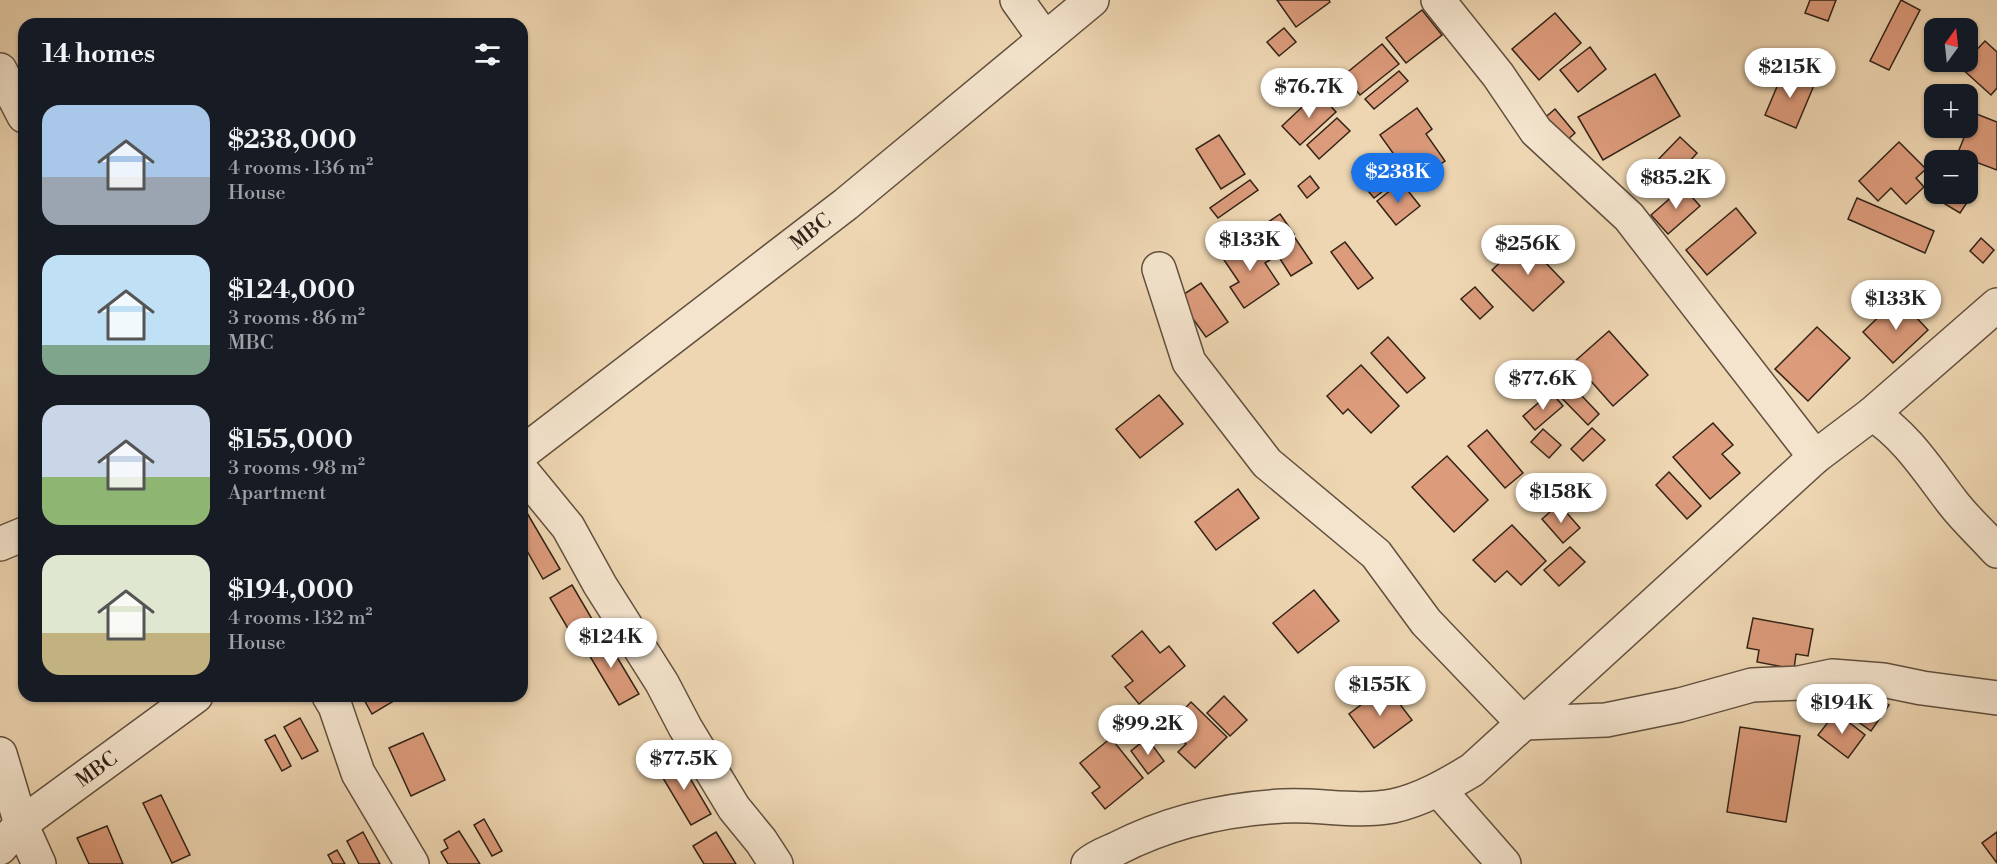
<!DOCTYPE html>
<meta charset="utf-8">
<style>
body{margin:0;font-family:"Libre Bodoni",serif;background:#242831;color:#f1f3f6;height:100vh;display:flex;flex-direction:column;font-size:22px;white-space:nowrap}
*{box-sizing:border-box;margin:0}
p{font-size:20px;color:#9ea1a6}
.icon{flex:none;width:33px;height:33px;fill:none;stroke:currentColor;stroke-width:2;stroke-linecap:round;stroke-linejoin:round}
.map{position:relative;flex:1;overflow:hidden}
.panel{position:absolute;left:18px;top:18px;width:510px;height:684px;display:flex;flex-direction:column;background:#171b24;border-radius:18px;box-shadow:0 2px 4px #0004}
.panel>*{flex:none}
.needle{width:39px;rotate:15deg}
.fabs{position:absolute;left:1924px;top:18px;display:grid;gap:12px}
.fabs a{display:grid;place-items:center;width:54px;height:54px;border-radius:12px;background:#171b24;box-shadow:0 2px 4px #0004;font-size:30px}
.price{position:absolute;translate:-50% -51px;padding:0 14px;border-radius:21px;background:#fff;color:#222;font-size:20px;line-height:39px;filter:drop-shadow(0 2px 3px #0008)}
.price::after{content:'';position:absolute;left:50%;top:36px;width:18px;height:14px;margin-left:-9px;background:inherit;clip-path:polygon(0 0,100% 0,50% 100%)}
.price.selected{background:#1a73e8;color:#fff}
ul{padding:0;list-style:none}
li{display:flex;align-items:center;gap:18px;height:150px;padding:0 24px}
li span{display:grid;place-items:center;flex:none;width:168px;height:120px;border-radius:18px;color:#555}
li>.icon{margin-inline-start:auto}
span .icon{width:72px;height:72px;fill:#fffc;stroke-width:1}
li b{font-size:26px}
h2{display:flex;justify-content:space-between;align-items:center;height:72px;padding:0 24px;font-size:26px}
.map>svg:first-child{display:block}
</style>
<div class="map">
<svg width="1997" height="864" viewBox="0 0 1997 864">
<rect width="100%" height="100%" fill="#eed6b2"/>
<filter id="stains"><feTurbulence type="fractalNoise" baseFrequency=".00333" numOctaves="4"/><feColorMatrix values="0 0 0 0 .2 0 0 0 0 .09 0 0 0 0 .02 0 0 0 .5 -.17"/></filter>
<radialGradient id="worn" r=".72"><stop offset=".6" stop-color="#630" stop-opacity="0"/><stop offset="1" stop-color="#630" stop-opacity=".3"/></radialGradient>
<g fill="#dc9b7b" stroke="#322317" stroke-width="1.5">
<path d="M1277,0H1329L1330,2L1296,27Z"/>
<path d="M1810,0H1836L1828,21L1805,13Z"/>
<path d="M1901,0L1920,10L1889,70L1870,61Z"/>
<path d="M1422,10L1442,35L1406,63L1386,38Z"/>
<path d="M1555,13L1581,43L1539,80L1512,49Z"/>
<path d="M1284,28L1296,42L1279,56L1267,42Z"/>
<path d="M1985,41L1997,52V88L1991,95L1960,67Z"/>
<path d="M1382,44L1399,64L1360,95L1344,75Z"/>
<path d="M1590,47L1606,69L1578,92L1560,70Z"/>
<path d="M1784,70L1815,83L1796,128L1765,115Z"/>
<path d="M1399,71L1408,81L1374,109L1365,99Z"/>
<path d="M1655,74L1680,116L1603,160L1578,117Z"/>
<path d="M1318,92L1336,112L1300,145L1282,126Z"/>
<path d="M1417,108L1432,129L1426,134L1445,161L1408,187L1392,164L1398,160L1380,135Z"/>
<path d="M1555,109L1575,133L1562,145L1541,121Z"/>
<path d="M1974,113L1997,122V170L1957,155Z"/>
<path d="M1337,118L1350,131L1319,159L1307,145Z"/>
<path d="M1219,135L1245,174L1221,189L1196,149Z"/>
<path d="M1680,137L1697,153L1671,182L1653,165Z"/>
<path d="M1899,142L1926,169L1916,178L1924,187L1906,204L1891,188L1878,201L1859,181Z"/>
<path d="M1371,158L1392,184L1374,198L1352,172Z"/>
<path d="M1310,176L1319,188L1307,198L1298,186Z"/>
<path d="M1935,176V194H1968V184L1976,189L1960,213L1925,192Z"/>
<path d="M1250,180L1258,190L1218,218L1210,208Z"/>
<path d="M1401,182L1420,206L1396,225L1377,201Z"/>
<path d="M1683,187L1700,206L1668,234L1651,215Z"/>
<path d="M1857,198L1934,231L1925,253L1848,219Z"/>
<path d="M1736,208L1756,233L1707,275L1686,250Z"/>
<path d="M1280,214L1294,234L1276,247L1261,227Z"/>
<path d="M1253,237L1270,260L1265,263L1279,284L1244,308L1230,287L1239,282L1222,257Z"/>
<path d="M1295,238L1312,263L1291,276L1275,251Z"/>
<path d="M1981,238L1994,250L1983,263L1970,251Z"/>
<path d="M1524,240L1564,282L1533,311L1492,270Z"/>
<path d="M1345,242L1373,278L1358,289L1331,252Z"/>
<path d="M1201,283L1228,322L1206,337L1178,298Z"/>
<path d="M1475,287L1493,307L1480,319L1461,299Z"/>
<path d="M1898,298L1928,330L1893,363L1863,332Z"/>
<path d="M1817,327L1850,358L1808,401L1775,369Z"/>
<path d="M1609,331L1648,375L1613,406L1574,362Z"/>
<path d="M1388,337L1425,378L1407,393L1371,353Z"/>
<path d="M1361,365L1399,406L1371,433L1348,409L1343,414L1327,396Z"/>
<path d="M1565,378L1599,414L1588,425L1553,389Z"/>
<path d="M1551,392L1563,406L1535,430L1523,416Z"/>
<path d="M1159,395L1183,424L1140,458L1116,429Z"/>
<path d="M1713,423L1733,445L1722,454L1740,473L1710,499L1673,457Z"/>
<path d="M1592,428L1605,440L1583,461L1571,449Z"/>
<path d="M1543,429L1561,445L1549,458L1531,442Z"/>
<path d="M1487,430L1523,473L1505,488L1468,446Z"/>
<path d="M1447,456L1488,500L1454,532L1412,487Z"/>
<path d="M1669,472L1701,506L1687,519L1656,485Z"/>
<path d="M1238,489L1259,518L1216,550L1195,522Z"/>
<path d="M1559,504L1580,528L1563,543L1542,519Z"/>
<path d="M527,513L560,569L543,579L522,542V516Z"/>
<path d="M1512,525L1546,561L1521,585L1507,571L1495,582L1473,560Z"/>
<path d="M1570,547L1585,562L1559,586L1544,570Z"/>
<path d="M572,585L592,619L570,632L550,598Z"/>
<path d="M1314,590L1339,621L1298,653L1273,623Z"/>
<path d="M1753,618L1813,629L1808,656L1796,654L1794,669L1757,662L1759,650L1747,648Z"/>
<path d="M1142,631L1160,653L1169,646L1185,666L1139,704L1125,687L1133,681L1112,656Z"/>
<path d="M602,632L639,694L619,705L582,643Z"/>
<path d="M1854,681L1889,705L1871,731L1836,706Z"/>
<path d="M1386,686L1412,720L1374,748L1349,714Z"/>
<path d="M362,696H402L372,714Z"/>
<path d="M1224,696L1247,720L1230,736L1207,713Z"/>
<path d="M1191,702L1227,737L1195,768L1178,752L1186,744L1168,726Z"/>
<path d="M1836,712L1865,735L1848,758L1818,735Z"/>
<path d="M300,718L318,751L302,759L284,727Z"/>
<path d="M1740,727L1800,736L1786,822L1727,812Z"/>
<path d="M423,733L445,780L411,796L389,748Z"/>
<path d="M275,735L291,766L282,771L265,740Z"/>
<path d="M1111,738L1143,778L1105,809L1092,793L1100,787L1080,763Z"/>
<path d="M1147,738L1164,761L1148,774L1131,751Z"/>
<path d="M677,756L711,814L691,825L657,768Z"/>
<path d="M161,795L190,855L172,863L143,803Z"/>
<path d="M484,819L502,851L492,856L474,825Z"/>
<path d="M107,826L123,864H89L77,838Z"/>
<path d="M459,831L480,864H448L441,852L448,848L444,840Z"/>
<path d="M363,832L380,864H359L347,841Z"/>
<path d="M716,832L736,864H704L693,846Z"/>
<path d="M1997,832V863L1982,843Z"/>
<path d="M337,850L345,864H333L328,855Z"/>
</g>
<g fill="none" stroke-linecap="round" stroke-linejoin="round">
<defs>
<g id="minor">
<path d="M1017,0L1045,39"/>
<path d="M1438,0L1498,75L1536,131L1629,217L1815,457"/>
<path d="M0,70L24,116"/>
<path d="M1159,269L1189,362L1267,463L1376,554L1426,622L1523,723L1606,720L1680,705L1752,685L1799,683L1832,676L1883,680L1922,688L1997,698"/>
<path d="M1872,414C1906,435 1929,472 1953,503C1966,520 1983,535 1997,551"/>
<path d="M522,453L846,204L1092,0"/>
<path d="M522,471L568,527L600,585L662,683L685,727L734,808L761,841L776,864"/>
<path d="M0,544L24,534"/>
<path d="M329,696L335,706L358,773L412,864"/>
<path d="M0,754L21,824L39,864"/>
<path d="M1439,790L1504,864"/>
<path d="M0,848L21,824L196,696"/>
<path d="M1088,864C1096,857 1107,853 1116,849C1168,822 1225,809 1283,806C1319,804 1357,813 1393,806C1421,800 1447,785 1472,770L1815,457L1872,414L1997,305"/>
</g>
</defs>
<use href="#minor" stroke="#61503e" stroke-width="36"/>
<use href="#minor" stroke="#f4e4cd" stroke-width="33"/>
</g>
<g text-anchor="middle" stroke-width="5" stroke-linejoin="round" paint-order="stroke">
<g font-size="20" fill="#322317" stroke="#f4e4cd">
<text transform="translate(810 231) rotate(-38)" y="7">MBC</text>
<text transform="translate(96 769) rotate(-36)" y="7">MBC</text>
</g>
</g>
<rect width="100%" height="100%" filter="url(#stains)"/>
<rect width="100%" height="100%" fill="url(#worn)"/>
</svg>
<div class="fabs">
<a><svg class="needle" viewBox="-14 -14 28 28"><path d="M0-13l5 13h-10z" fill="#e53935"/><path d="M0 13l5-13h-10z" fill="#9ea1a6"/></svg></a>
<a>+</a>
<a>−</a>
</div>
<b class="price" style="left:1790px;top:99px">$215K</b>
<b class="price" style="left:1309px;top:119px">$76.7K</b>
<b class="price selected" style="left:1398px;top:204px">$238K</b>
<b class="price" style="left:1676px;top:210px">$85.2K</b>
<b class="price" style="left:1250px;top:272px">$133K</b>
<b class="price" style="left:1528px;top:276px">$256K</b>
<b class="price" style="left:1896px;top:331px">$133K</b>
<b class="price" style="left:1543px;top:411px">$77.6K</b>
<b class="price" style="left:1561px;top:524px">$158K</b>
<b class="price" style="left:611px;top:669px">$124K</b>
<b class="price" style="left:1380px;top:717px">$155K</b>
<b class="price" style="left:1842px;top:735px">$194K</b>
<b class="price" style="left:1148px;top:756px">$99.2K</b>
<b class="price" style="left:684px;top:791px">$77.5K</b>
<section class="panel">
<h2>14 homes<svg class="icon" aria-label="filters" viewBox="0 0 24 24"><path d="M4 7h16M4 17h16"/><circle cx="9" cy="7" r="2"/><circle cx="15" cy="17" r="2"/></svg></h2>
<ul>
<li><span style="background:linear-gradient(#a9c7e8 60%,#9aa5b1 0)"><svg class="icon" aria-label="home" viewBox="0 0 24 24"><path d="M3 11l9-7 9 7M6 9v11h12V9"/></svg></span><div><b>$238,000</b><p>4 rooms · 136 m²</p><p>House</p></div></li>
<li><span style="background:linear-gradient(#bfe0f5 75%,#7fa58c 0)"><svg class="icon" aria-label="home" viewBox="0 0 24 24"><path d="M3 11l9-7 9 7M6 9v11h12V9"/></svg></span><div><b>$124,000</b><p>3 rooms · 86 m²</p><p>MBC</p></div></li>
<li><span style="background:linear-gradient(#c9d6e8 60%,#8fb573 0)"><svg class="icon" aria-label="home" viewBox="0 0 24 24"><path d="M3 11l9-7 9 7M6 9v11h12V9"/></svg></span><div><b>$155,000</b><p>3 rooms · 98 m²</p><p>Apartment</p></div></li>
<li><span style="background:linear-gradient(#dfe7d0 65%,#c2b280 0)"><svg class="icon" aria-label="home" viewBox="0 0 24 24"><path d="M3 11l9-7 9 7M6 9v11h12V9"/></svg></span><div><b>$194,000</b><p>4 rooms · 132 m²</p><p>House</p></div></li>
</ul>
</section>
</div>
